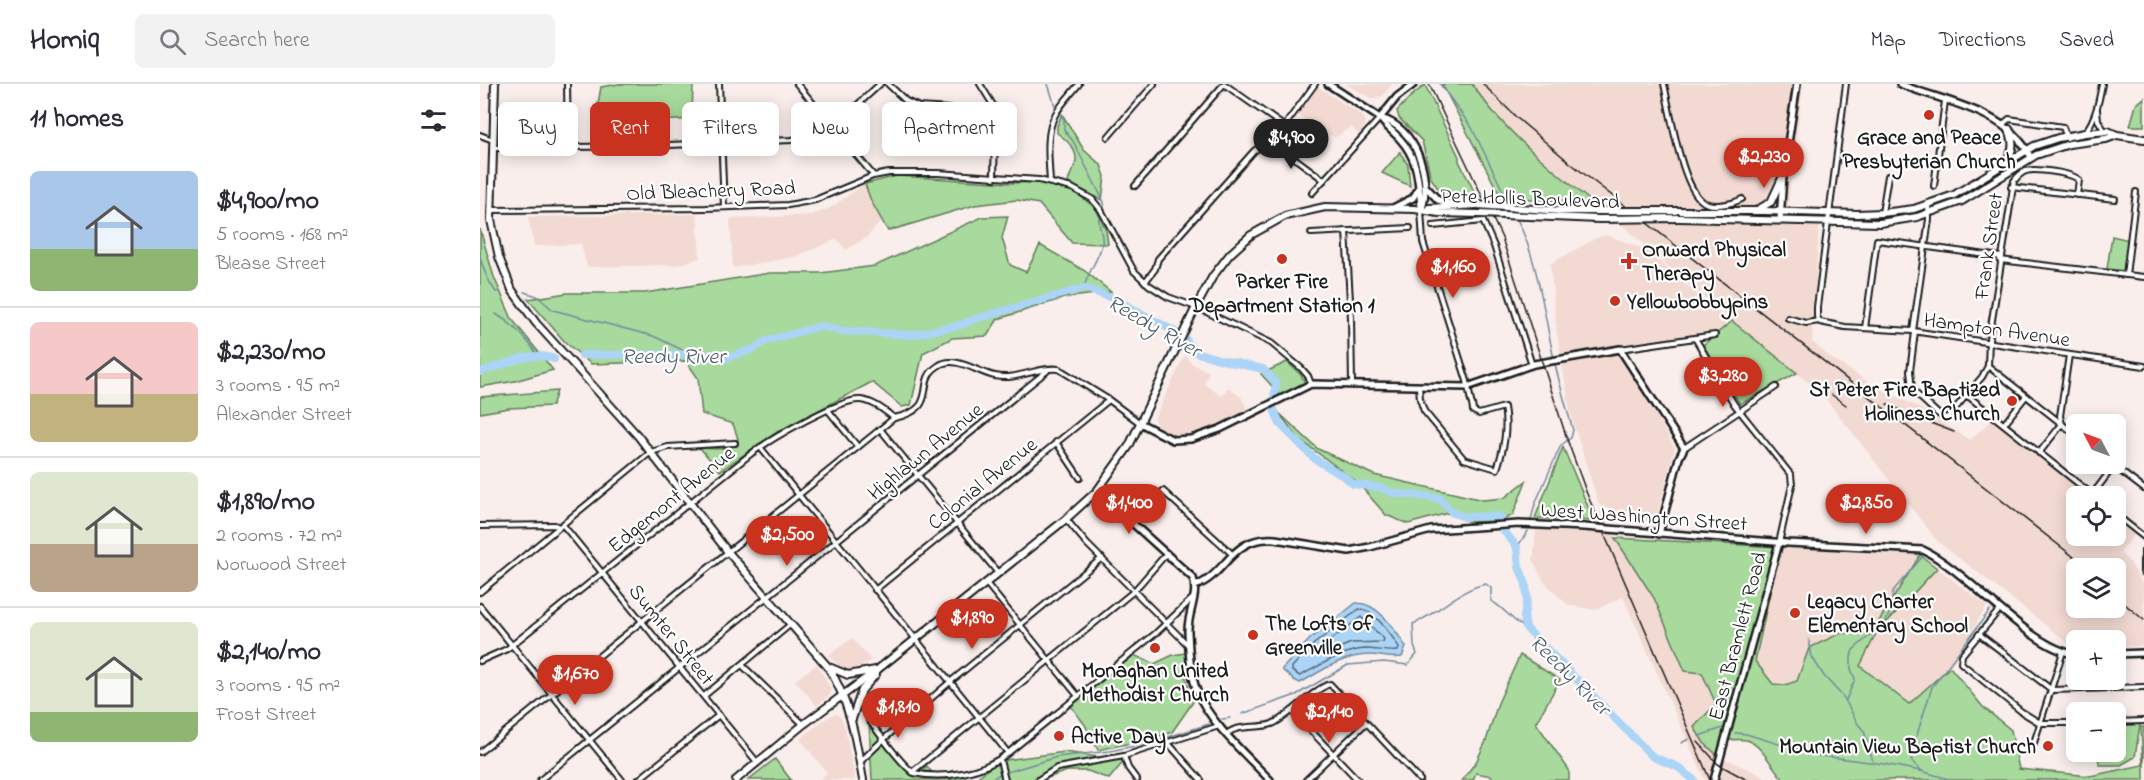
<!DOCTYPE html>
<meta charset="utf-8">
<style>
body{margin:0;font-family:"Indie Flower",sans-serif;background:#f2f2f3;color:#2b2b33;height:100vh;display:flex;flex-direction:column;font-size:22px;white-space:nowrap}
*{box-sizing:border-box;margin:0}
p{font-size:20px;color:#7c7c81}
.icon{flex:none;width:33px;height:33px;fill:none;stroke:currentColor;stroke-width:2;stroke-linecap:round;stroke-linejoin:round}
.map{position:relative;flex:1;overflow:hidden}
.sheet{display:flex;flex-direction:column;background:#fff;width:480px}
.sheet>*{flex:none}
.hud{position:absolute;left:18px;top:18px;width:570px;height:54px;display:flex;gap:12px}
.needle{width:39px;rotate:311deg}
.tools{position:absolute;left:1586px;top:330px;display:grid;gap:12px}
.tools a{display:grid;place-items:center;width:60px;height:60px;border-radius:9px;background:#fff;box-shadow:0 3px 15px #0003;font-size:30px}
.price{position:absolute;translate:-50% -51px;padding:0 14px;border-radius:21px;background:#c8321e;color:#fff;font-size:20px;line-height:39px;filter:drop-shadow(0 2px 3px #0008)}
.price::after{content:'';position:absolute;left:50%;top:36px;width:18px;height:14px;margin-left:-9px;background:inherit;clip-path:polygon(0 0,100% 0,50% 100%)}
.price.selected{background:#222;color:#fff}
ul{padding:0;list-style:none}
li{display:flex;align-items:center;gap:18px;height:150px;padding:0 30px}
li+li{border-top:2px solid #e1e1e2}
li span{display:grid;place-items:center;flex:none;width:168px;height:120px;border-radius:9px;color:#555}
li>.icon{margin-inline-start:auto}
span .icon{width:72px;height:72px;fill:#fffc;stroke-width:1}
li b{font-size:26px}
h2{display:flex;justify-content:space-between;align-items:center;height:72px;padding:0 30px;font-size:26px}
.chip{padding:0 21px;border-radius:9px;background:#fff;box-shadow:0 3px 15px #0003;font-size:21px;line-height:54px}
.chip.selected{background:#c8321e;color:#fff}
header{display:flex;align-items:center;gap:36px;box-sizing:border-box;height:84px;padding:0 30px;background:#fff;border-bottom:2px solid #e1e1e2}
header strong{font-size:28px}
nav{display:flex;gap:33px;margin-inline-start:auto;font-size:21px}
.search{width:420px;height:54px;background:#f2f2f3;display:flex;align-items:center;gap:15px;box-sizing:border-box;padding:0 21px;border-radius:9px;color:#7c7c81;font-size:22px}
main{display:flex;flex:1;min-height:0}
.map>svg:first-child{display:block}
</style>
<header>
<strong>Homiq</strong>
<div class="search"><svg class="icon" aria-label="search" viewBox="0 0 24 24"><circle cx="10" cy="10" r="6"/><path d="M15 15l6 6"/></svg>Search here</div>
<nav><a>Map</a><a>Directions</a><a>Saved</a></nav>
</header>
<main>
<section class="sheet">
<h2>11 homes<svg class="icon" aria-label="filters" viewBox="0 0 24 24"><path d="M4 7h16M4 17h16"/><circle cx="9" cy="7" r="2"/><circle cx="15" cy="17" r="2"/></svg></h2>
<ul>
<li><span style="background:linear-gradient(#a9c7e8 65%,#8fb573 0)"><svg class="icon" aria-label="home" viewBox="0 0 24 24"><path d="M3 11l9-7 9 7M6 9v11h12V9"/></svg></span><div><b>$4,900/mo</b><p>5 rooms · 168 m²</p><p>Blease Street</p></div></li>
<li><span style="background:linear-gradient(#f6c9c9 60%,#c2b280 0)"><svg class="icon" aria-label="home" viewBox="0 0 24 24"><path d="M3 11l9-7 9 7M6 9v11h12V9"/></svg></span><div><b>$2,230/mo</b><p>3 rooms · 95 m²</p><p>Alexander Street</p></div></li>
<li><span style="background:linear-gradient(#dfe7d0 60%,#b9a48a 0)"><svg class="icon" aria-label="home" viewBox="0 0 24 24"><path d="M3 11l9-7 9 7M6 9v11h12V9"/></svg></span><div><b>$1,890/mo</b><p>2 rooms · 72 m²</p><p>Norwood Street</p></div></li>
<li><span style="background:linear-gradient(#dfe7d0 75%,#8fb573 0)"><svg class="icon" aria-label="home" viewBox="0 0 24 24"><path d="M3 11l9-7 9 7M6 9v11h12V9"/></svg></span><div><b>$2,140/mo</b><p>3 rooms · 95 m²</p><p>Frost Street</p></div></li>
</ul>
</section>
<div class="map">
<svg width="1664" height="696" viewBox="0 0 1664 696">
<rect width="100%" height="100%" fill="#f9eeeb"/>
<filter id="ink" filterUnits="userSpaceOnUse"><feTurbulence type="fractalNoise" baseFrequency=".0167" numOctaves="2"/><feDisplacementMap in="SourceGraphic" scale="12" xChannelSelector="R" yChannelSelector="G"/><feConvolveMatrix kernelMatrix="1 2 1 2 8 2 1 2 1" color-interpolation-filters="sRGB"/></filter>
<g filter="url(#ink)">
<g fill="#f2dad3" fill-rule="evenodd">
<path d="M866,0H912L903,12L892,15Z"/>
<path d="M992,0H1323L1308,122L1340,126L1332,257L1348,272L1398,304L1436,322L1490,356L1513,335L1613,412H1596V452H1635V430L1657,447L1640,468L1651,480L1664,503V562H1635V556H1596V561L1590,560L1458,458L1342,310L1209,201L1148,146L1093,102L1030,46L1007,23ZM1596,484H1635V524H1596Z"/>
<path d="M838,3L881,31L886,40L879,51L871,43L854,54L818,31Z"/>
<path d="M385,100L391,117L402,136L387,153L366,166L357,155L315,173L253,184L250,135L332,131L350,124Z"/>
<path d="M217,130L220,174L197,181L107,183L101,160L54,162L48,133Z"/>
<path d="M1127,151L1164,165L1244,233L1247,245L1095,271L1094,277L1140,269L1195,364L1175,440L1119,421L1091,332L1077,250L1070,180L1116,154Z"/>
<path d="M705,271L711,279L729,288L724,300L742,312L748,303L761,313L769,328L732,344L711,350H693L678,343L674,335Z"/>
<path d="M1122,424L1135,454L1174,514L1205,587L1222,589L1236,620L1214,643L1224,659L1237,671L1292,696H1225L1143,513L1115,526L1088,521L1064,498L1053,476L1056,446L1117,449L1115,439Z"/>
<path d="M1300,463L1315,464L1440,471L1391,550L1361,549L1316,597L1305,601L1293,600L1275,577Z"/>
<path d="M1457,484L1507,522L1470,583L1429,620L1379,581L1396,550Z"/>
<path d="M372,554L391,576L376,586L367,587L361,584L349,571Z"/>
<path d="M337,580L351,605L350,611L337,622L315,596Z"/>
<path d="M355,630L361,633L365,644L375,696H339L347,689L320,655L345,635Z"/>
</g>
<g fill="#a7da9c" stroke="#627b5c" stroke-width="1.5">
<path d="M139,0H213L212,35L180,37L173,42H114L121,3Z"/>
<path d="M962,0H992C1023,47 1070,83 1113,119L1021,113Z"/>
<path d="M945,1L979,73V77L998,115L961,109L951,94L942,57L919,34L917,27L929,14Z"/>
<path d="M1664,14V42H1650L1656,21Z"/>
<path d="M582,30L604,66L621,81L625,92L622,116L588,99C589,92 592,87 595,81C600,67 587,56 577,49V42Z"/>
<path d="M920,68L928,81L930,102L902,89Z"/>
<path d="M417,92L530,99L570,98L598,110L616,125L626,146L628,160L592,159L559,120L537,116L495,121L408,147L391,117L385,100Z"/>
<path d="M528,132L522,154L530,181L546,188L560,161L605,187L631,208L584,214L518,235L507,252L472,254L443,269L431,321L422,323L392,298L297,348L240,387L220,364L241,365L258,355L253,340L222,330L218,294L206,277L111,280L85,258L48,215L87,209H165L290,189H341L395,182L502,133Z"/>
<path d="M0,145L14,193L32,235L73,286L35,297L0,303Z"/>
<path d="M1632,152L1649,156L1645,187L1627,185Z"/>
<path d="M1252,237L1317,289L1260,320L1223,261Z"/>
<path d="M807,278L821,291L825,299L801,312L781,290Z"/>
<path d="M77,307L72,322L29,324L0,329V313Z"/>
<path d="M798,328L838,365L894,391L1003,416L1024,414L1046,397L1033,431L1021,437L989,438L968,429L928,440L906,431L877,398L819,355Z"/>
<path d="M1083,363L1114,437L1055,434Z"/>
<path d="M1135,454L1300,463L1275,577L1293,600L1305,601L1317,597L1329,564L1361,549L1391,550L1440,471L1457,484L1396,550L1380,582L1429,620L1470,583L1503,623L1531,646L1539,685L1610,692L1663,681L1661,643H1664V696H1304C1292,684 1283,662 1267,656C1261,655 1252,656 1246,656L1237,671L1224,659L1214,643L1236,620L1222,589L1205,587L1174,514Z"/>
<path d="M706,569L705,591L713,618L692,648L670,655L618,666L605,641L591,622L654,571L674,580L693,571Z"/>
<path d="M1040,571L1080,596L1056,639L1089,686V696H1011L1012,692L996,689L993,696H982L996,678L1006,657L1018,619Z"/>
<path d="M389,638L432,691L447,682L457,695L473,686L489,696H392Z"/>
<path d="M1635,640H1660L1655,673L1641,681H1619L1618,668H1635Z"/>
<path d="M585,668L644,677L629,695L608,687H587L562,696H494L518,677Z"/>
<path d="M295,675L311,696H268Z"/>
</g>
<path fill="#abd4f6" stroke="#728a9f" stroke-width="1.5" d="M876,519C898,518 915,546 926,563L922,573C911,575 900,571 889,571C864,571 841,587 820,599L814,596L802,586V585L830,555Z"/>
<g fill="none" stroke-linecap="round" stroke-linejoin="round">
<g stroke="#556673" stroke-width="1.5">
<path d="M879,525C896,527 910,550 919,563L918,567C908,568 896,565 885,565C861,567 841,581 820,592L812,587V583L834,560Z"/>
<path d="M881,533L904,555L903,558L871,559L841,572L838,571L839,565Z"/>
</g>
<g stroke="#728a9f" stroke-width="1.5">
<path d="M568,0L576,25"/>
<path d="M960,0L992,44L1030,121"/>
<path d="M580,29L584,35V46L593,57L624,118V124"/>
<path d="M1036,133C1060,180 1064,234 1076,284C1081,305 1087,326 1093,346L1091,354L1081,361L1055,420L1051,436"/>
<path d="M0,174C4,186 8,198 16,208L20,207"/>
<path d="M604,204C607,189 619,175 622,160C624,150 617,142 619,132"/>
<path d="M44,208L57,212L73,226L173,252L211,270"/>
<path d="M16,230C33,240 48,256 58,272"/>
<path d="M1037,463L1048,447"/>
<path d="M1329,556L1332,573L1344,592L1364,614L1378,640L1384,647L1393,678"/>
<path d="M1366,616L1375,595L1371,585V573L1373,566L1388,553L1402,545L1410,528L1413,507L1443,472"/>
<path d="M762,630L816,611L868,581L904,578L928,581L937,570L934,562L933,540C959,529 979,505 1006,500L1011,504V517C1025,524 1032,538 1046,544"/>
<path d="M742,635L750,634"/>
<path d="M1255,649L1266,650L1335,671L1404,680L1441,687L1472,696"/>
<path d="M1219,652L1243,644"/>
<path d="M1201,659L1209,655"/>
<path d="M1442,687L1432,678L1431,670L1452,603L1510,526"/>
<path d="M527,688L577,673L630,667L669,659L729,640"/>
<path d="M510,696L522,689"/>
</g>
<g stroke="#abd4f6" stroke-width="8">
<path d="M102,271L223,270L246,274L274,265L286,257L341,242L363,247L432,251L481,241L492,236L604,204L635,215L692,246L707,257L715,268L742,276L783,285L796,299L793,323L800,340L835,375L865,393L873,400L902,404L913,409L959,414L973,429L985,433L1018,432L1021,434L1024,447L1037,463L1039,483L1046,500L1047,516L1044,532L1046,544L1173,673L1198,683L1214,696"/>
<path d="M0,288C23,283 50,265 74,275"/>
</g>
<defs>
<g id="minor">
<path d="M87,0L88,62"/>
<path d="M239,0L244,123"/>
<path d="M317,0L393,91"/>
<path d="M408,0L426,17L439,23L514,28"/>
<path d="M500,0L513,21L515,47L514,94"/>
<path d="M744,0L805,43"/>
<path d="M835,0L808,37L804,48L806,61L813,73L844,96"/>
<path d="M1184,0C1190,27 1201,99 1221,116C1230,125 1252,120 1262,115"/>
<path d="M1366,0L1337,223V233L1340,238L1365,243L1433,247L1664,282"/>
<path d="M1617,26L1618,36L1624,46"/>
<path d="M1522,41L1529,35L1583,43L1587,54"/>
<path d="M1605,48C1616,35 1619,16 1622,0"/>
<path d="M0,51L13,56"/>
<path d="M628,53L674,0"/>
<path d="M14,64L165,62L312,56L324,53L349,40L359,38L400,0"/>
<path d="M570,98C569,77 565,50 575,31C581,20 591,10 599,0"/>
<path d="M655,102L744,0"/>
<path d="M1454,102L1465,17"/>
<path d="M1531,103L1635,115"/>
<path d="M832,109L900,34"/>
<path d="M12,126L226,124L308,121L335,116L393,92L409,89H458L559,96L592,104L612,115L621,126L654,187L669,201L688,213L716,223L791,259L821,284L828,292L831,300"/>
<path d="M941,126L943,158L987,297L991,318"/>
<path d="M1402,129L1408,92"/>
<path d="M953,142L1003,137L1014,162L1052,281"/>
<path d="M866,147L871,234L872,300"/>
<path d="M831,149L930,144"/>
<path d="M1520,176L1664,193"/>
<path d="M1646,191L1656,108"/>
<path d="M665,198L675,185L678,175L774,67L784,60L805,55"/>
<path d="M1308,234L1326,239L1339,237"/>
<path d="M1385,244L1397,156L1521,173"/>
<path d="M1433,247L1449,135L1448,121"/>
<path d="M1435,248L1430,287L1432,306L1457,329L1465,334L1468,333L1502,293L1508,282L1509,255L1534,97C1537,93 1540,89 1546,87C1555,84 1593,89 1599,96L1597,111"/>
<path d="M1215,254L1254,320L1311,391L1312,401L1299,459"/>
<path d="M1140,265L1235,251"/>
<path d="M1508,282L1596,351"/>
<path d="M939,303L940,315L944,327L984,375L1017,385C1024,364 1028,345 1024,323L999,330L993,327L992,320"/>
<path d="M1488,312L1614,412"/>
<path d="M348,326L378,363"/>
<path d="M1524,340L1546,312"/>
<path d="M400,345L518,489"/>
<path d="M576,358L600,394"/>
<path d="M280,363L528,669"/>
<path d="M1204,364L1296,303"/>
<path d="M1559,369L1582,340L1580,332L1589,271"/>
<path d="M1631,380L1664,405"/>
<path d="M683,407L752,470"/>
<path d="M1612,411L1634,382"/>
<path d="M1635,430L1664,453"/>
<path d="M586,435L607,460L709,562"/>
<path d="M83,441L277,678"/>
<path d="M0,442L75,441L79,443"/>
<path d="M1664,476V467"/>
<path d="M506,499L598,612"/>
<path d="M395,506L629,316"/>
<path d="M0,508L171,368L188,363L255,359"/>
<path d="M0,522L142,696"/>
<path d="M1520,525L1482,571L1481,579L1542,628L1560,639H1596"/>
<path d="M1499,550L1572,606L1664,603"/>
<path d="M0,577L27,565L272,369C291,355 360,314 381,316C393,317 405,327 414,334"/>
<path d="M262,581L323,640"/>
<path d="M224,612L311,540"/>
<path d="M812,627L878,696"/>
<path d="M389,636C399,649 421,681 434,689C465,696 504,688 528,669L676,549L713,514"/>
<path d="M1635,638L1664,637"/>
<path d="M747,650C757,640 779,645 792,640C812,631 833,605 850,600L940,696"/>
<path d="M688,659L721,696"/>
<path d="M0,668L414,334C462,324 433,298 458,282C475,270 498,289 515,292C537,297 558,282 579,285L629,316L660,339"/>
<path d="M1551,668L1583,568"/>
<path d="M644,672L648,684L657,696"/>
<path d="M520,676L525,696"/>
<path d="M380,678L404,655L470,598L622,474"/>
<path d="M432,688L654,507L687,469"/>
<path d="M60,696L567,287"/>
<path d="M158,696L239,631"/>
<path d="M558,696L577,684L644,672L739,642"/>
<path d="M826,696L886,639"/>
</g>
<g id="tertiary">
<path d="M848,0L900,34C936,43 952,93 942,125"/>
<path d="M1420,0C1463,18 1524,25 1549,70"/>
<path d="M900,34C905,42 913,47 920,55C939,76 938,97 941,123"/>
<path d="M900,34L917,13L934,0"/>
<path d="M946,103L958,116L978,122"/>
<path d="M913,124L933,114L939,104"/>
<path d="M1300,136L1303,92L1317,0"/>
<path d="M660,339L693,356L711,355L740,345L831,300L987,303L1054,280L1140,265L1204,364L1199,374L1179,450"/>
<path d="M617,407L713,494C719,511 707,531 708,548C709,568 710,589 717,607C729,638 767,672 790,696"/>
<path d="M1141,446L1308,459L1443,466C1488,487 1552,567 1596,570"/>
<path d="M1664,476V488"/>
<path d="M715,502C747,491 750,452 795,455L869,467L890,463L951,446L1039,440L1104,443"/>
<path d="M1635,570L1664,569"/>
<path d="M1234,696L1299,459"/>
</g>
<g id="secondary">
<path d="M15,0L11,136L19,173L32,206L56,239L158,352L248,468L348,583C370,617 376,657 383,696"/>
<path d="M1526,78C1534,65 1534,59 1529,45"/>
<path d="M949,124L997,121"/>
<path d="M1277,126L1291,118L1303,92"/>
<path d="M1195,127H1285L1377,130L1402,129L1434,125L1474,111L1554,62L1578,54L1605,49L1628,47L1637,51L1664,55"/>
<path d="M1200,134L1400,139L1437,133L1482,117L1556,71L1589,60L1626,55L1637,51"/>
<path d="M349,583L368,591L396,586"/>
<path d="M372,635L382,606L396,590"/>
<path d="M256,696L324,640L397,586L586,435L617,407L649,362L716,223L733,192L750,170L771,151L805,132L845,123L935,125L959,129L1000,130"/>
</g>
</defs>
<use href="#minor" stroke="#1c1c1c" stroke-width="8"/>
<use href="#tertiary" stroke="#1c1c1c" stroke-width="10"/>
<use href="#secondary" stroke="#1c1c1c" stroke-width="10"/>
<use href="#minor" stroke="#fff" stroke-width="4"/>
<use href="#tertiary" stroke="#fff" stroke-width="5"/>
<use href="#secondary" stroke="#fff" stroke-width="6"/>
<g stroke="#1c1c1c" stroke-width="1.5">
<path d="M949,0L1022,154L1088,358L1107,410L1230,696"/>
<path d="M1003,0L1037,34L1089,78L1608,484"/>
<path d="M1352,311L1366,321"/>
<path d="M1407,320L1435,333L1474,348"/>
<path d="M1635,512L1664,536"/>
<path d="M1218,658L1238,680L1267,696"/>
</g>
<defs>
<path id="tertiary-bridge" d="M1104,443L1141,446"/>
<g id="secondary-bridge">
<path d="M997,121L1081,127H1195"/>
<path d="M1000,130L1119,135L1200,134"/>
</g>
</defs>
<use href="#tertiary-bridge" stroke="#1c1c1c" stroke-width="10" stroke-linecap="butt"/>
<use href="#secondary-bridge" stroke="#1c1c1c" stroke-width="10" stroke-linecap="butt"/>
<use href="#tertiary-bridge" stroke="#fff" stroke-width="5"/>
<use href="#secondary-bridge" stroke="#fff" stroke-width="6"/>
</g>
</g>
<g fill="#c8321e" stroke="#fff" stroke-width="2">
<circle cx="1449" cy="31" r="6"/>
<circle cx="802" cy="175" r="6"/>
<path d="M1146 168h6v6h6v6h-6v6h-6v-6h-6v-6h6z"/>
<circle cx="1135" cy="217" r="6"/>
<circle cx="1532" cy="317" r="6"/>
<circle cx="1315" cy="529" r="6"/>
<circle cx="773" cy="551" r="6"/>
<circle cx="675" cy="564" r="6"/>
<circle cx="579" cy="652" r="6"/>
<circle cx="1568" cy="662" r="6"/>
</g>
<g text-anchor="middle" stroke-width="4.5" stroke-linejoin="round" paint-order="stroke">
<g font-size="21" font-weight="bold" fill="#1c1c1c" stroke="#fff" text-anchor="start">
<text x="1449" y="60" text-anchor="middle">Grace and Peace<tspan x="1449" dy="24">Presbyterian Church</tspan></text>
<text x="1162" y="172">Onward Physical<tspan x="1162" dy="24">Therapy</tspan></text>
<text x="802" y="204" text-anchor="middle">Parker Fire<tspan x="802" dy="24">Department Station 1</tspan></text>
<text x="1147" y="224">Yellowbobbypins</text>
<text x="1520" y="312" text-anchor="end">St Peter Fire Baptized<tspan x="1520" dy="24">Holiness Church</tspan></text>
<text x="1327" y="524">Legacy Charter<tspan x="1327" dy="24">Elementary School</tspan></text>
<text x="785" y="546">The Lofts of<tspan x="785" dy="24">Greenville</tspan></text>
<text x="675" y="593" text-anchor="middle">Monaghan United<tspan x="675" dy="24">Methodist Church</tspan></text>
<text x="591" y="659">Active Day</text>
<text x="1556" y="669" text-anchor="end">Mountain View Baptist Church</text>
</g>
<g font-size="21" fill="#1c1c1c" stroke="#fff">
<text transform="translate(231 106) rotate(-2)" y="7">Old Bleachery Road</text>
<text transform="translate(1050 114) rotate(2)" y="7">Pete Hollis Boulevard</text>
<text transform="translate(1508 162) rotate(-82)" y="7">Frank Street</text>
<text transform="translate(1517 245) rotate(8)" y="7">Hampton Avenue</text>
<text transform="translate(445 367) rotate(-39)" y="7">Highlawn Avenue</text>
<text transform="translate(502 399) rotate(-39)" y="7">Colonial Avenue</text>
<text transform="translate(191 415) rotate(-39)" y="7">Edgemont Avenue</text>
<text transform="translate(1164 432) rotate(4)" y="7">West Washington Street</text>
<text transform="translate(192 550) rotate(51)" y="7">Sumter Street</text>
<text transform="translate(1257 552) rotate(-75)" y="7">East Bramlett Road</text>
</g>
<g font-size="22" font-style="italic" fill="#4e5c68" stroke="#fff">
<text transform="translate(675 241) rotate(30)" y="8">Reedy River</text>
<text x="193" y="279">Reedy River</text>
<text transform="translate(1091 590) rotate(45)" y="8">Reedy River</text>
</g>
</g>
</svg>
<div class="tools">
<a><svg class="needle" viewBox="-14 -14 28 28"><path d="M0-13l5 13h-10z" fill="#e53935"/><path d="M0 13l5-13h-10z" fill="#7c7c81"/></svg></a>
<a><svg class="icon" aria-label="locate" viewBox="0 0 24 24"><circle cx="12" cy="12" r="6"/><path d="M12 2v4M12 18v4M2 12h4M18 12h4"/></svg></a>
<a><svg class="icon" aria-label="layers" viewBox="0 0 24 24"><path d="M12 4l9 5-9 5-9-5zM3 14l9 5 9-5"/></svg></a>
<a>+</a>
<a>−</a>
</div>
<b class="price selected" style="left:811px;top:86px">$4,900</b>
<b class="price" style="left:1284px;top:105px">$2,230</b>
<b class="price" style="left:973px;top:215px">$1,160</b>
<b class="price" style="left:1243px;top:324px">$3,280</b>
<b class="price" style="left:649px;top:451px">$1,400</b>
<b class="price" style="left:1386px;top:451px">$2,850</b>
<b class="price" style="left:307px;top:483px">$2,500</b>
<b class="price" style="left:492px;top:566px">$1,890</b>
<b class="price" style="left:95px;top:622px">$1,670</b>
<b class="price" style="left:418px;top:655px">$1,810</b>
<b class="price" style="left:849px;top:660px">$2,140</b>
<div class="hud">
<a class="chip">Buy</a>
<a class="chip selected">Rent</a>
<a class="chip">Filters</a>
<a class="chip">New</a>
<a class="chip">Apartment</a>
</div>
</div>
</main>
